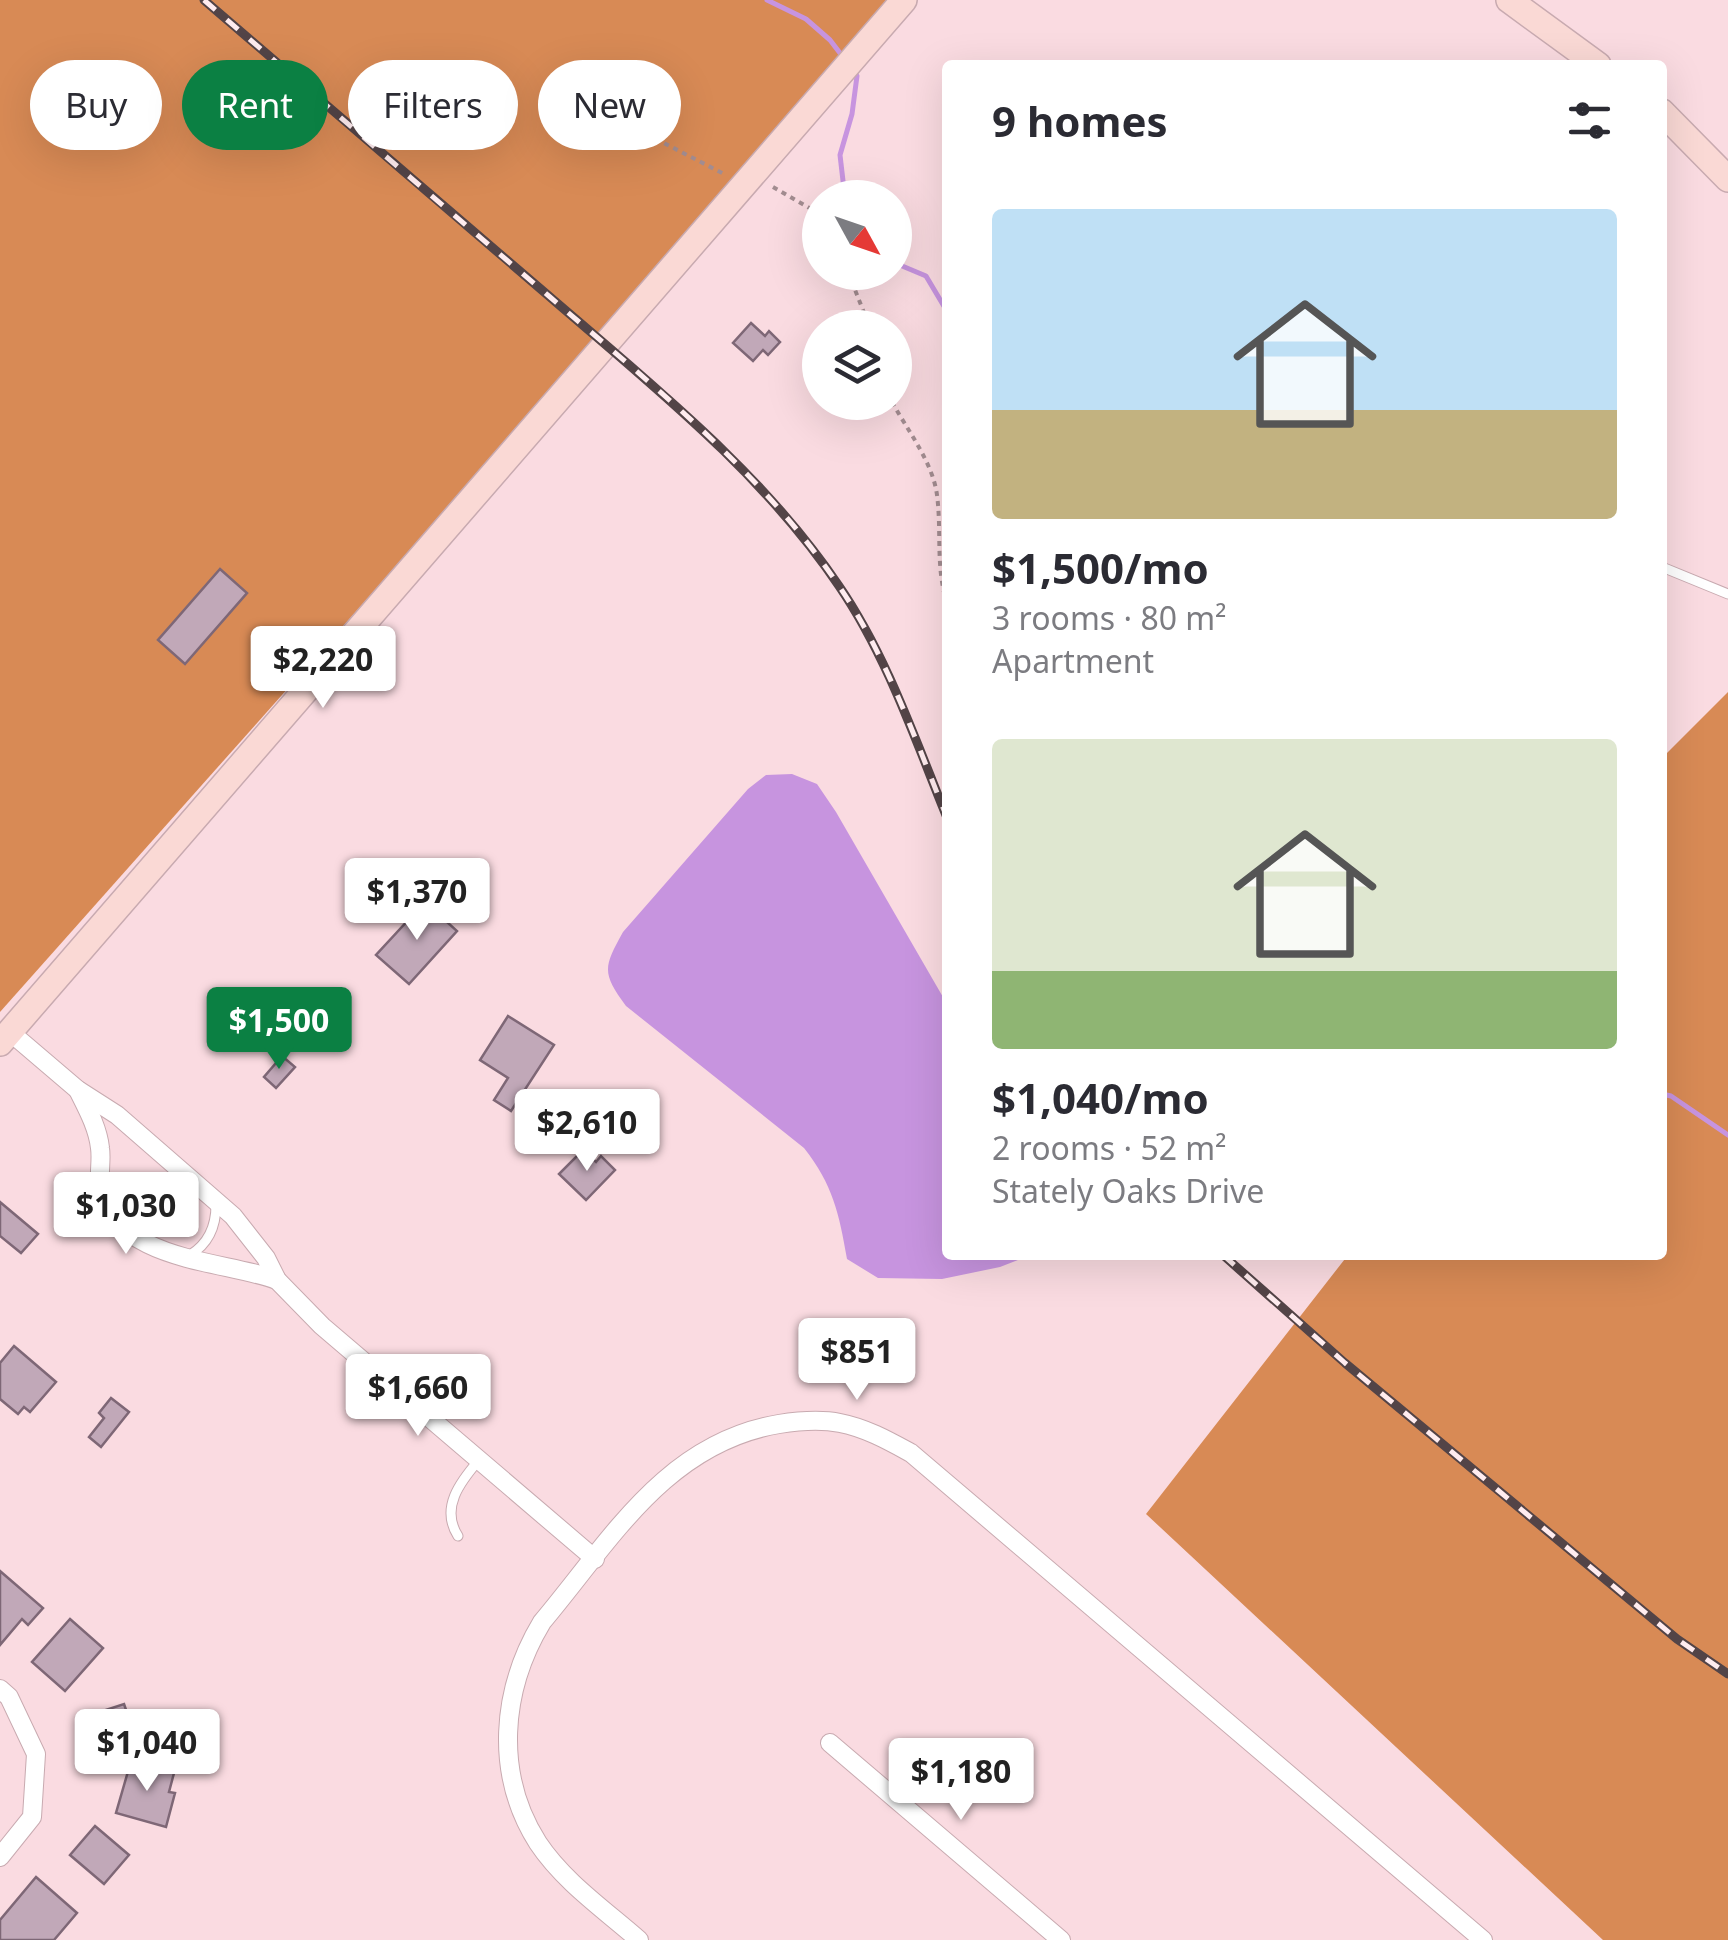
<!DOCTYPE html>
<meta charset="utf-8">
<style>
body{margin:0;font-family:"Noto Sans",sans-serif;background:#f2f2f3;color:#2b2b33;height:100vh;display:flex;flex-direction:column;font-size:38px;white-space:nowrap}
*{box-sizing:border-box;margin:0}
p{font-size:32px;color:#7c7c81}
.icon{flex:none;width:55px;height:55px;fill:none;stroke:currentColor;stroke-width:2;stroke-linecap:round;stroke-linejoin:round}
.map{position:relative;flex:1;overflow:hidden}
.side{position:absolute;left:942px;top:60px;width:725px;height:1200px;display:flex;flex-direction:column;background:#fff;border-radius:10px;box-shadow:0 10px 40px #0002}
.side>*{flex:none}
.banner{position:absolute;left:30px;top:60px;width:762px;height:90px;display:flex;gap:20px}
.needle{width:65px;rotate:130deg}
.buttons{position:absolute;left:802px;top:180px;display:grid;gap:20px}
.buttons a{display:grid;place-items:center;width:110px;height:110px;border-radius:50%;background:#fff;box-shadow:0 10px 40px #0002;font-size:50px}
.price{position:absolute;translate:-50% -85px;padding:0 22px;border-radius:10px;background:#fff;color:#222;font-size:32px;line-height:65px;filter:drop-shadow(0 2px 5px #0008)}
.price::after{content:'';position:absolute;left:50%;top:60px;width:30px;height:22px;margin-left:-15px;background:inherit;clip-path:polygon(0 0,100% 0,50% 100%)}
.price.current{background:#0b8043;color:#fff}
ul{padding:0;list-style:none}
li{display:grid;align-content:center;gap:20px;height:530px;padding:0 50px}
li span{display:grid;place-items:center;height:310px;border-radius:10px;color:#555}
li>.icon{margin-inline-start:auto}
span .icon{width:180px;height:180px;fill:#fffc;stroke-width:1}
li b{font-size:42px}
h2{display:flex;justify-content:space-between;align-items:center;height:120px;padding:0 50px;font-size:42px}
.pill{padding:0 35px;border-radius:45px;background:#fff;box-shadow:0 10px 40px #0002;font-size:35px;line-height:90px}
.pill.current{background:#0b8043;color:#fff}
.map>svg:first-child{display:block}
</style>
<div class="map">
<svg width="1728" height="1940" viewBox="0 0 1728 1940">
<rect width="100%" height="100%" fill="#fadbe1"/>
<g fill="#d88a55">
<path d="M0,0H900L0,1012Z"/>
<path d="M1728,692V1940H1603L1146,1514L1348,1255H1662L1663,757Z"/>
</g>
<path fill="#c794df" d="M792,774L817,784L836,812L947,1004L948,1255H1031L1000,1267L942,1279L878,1278L847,1259C839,1213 833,1185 804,1148L626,1006C602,973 603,968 623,932L748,789L766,775Z"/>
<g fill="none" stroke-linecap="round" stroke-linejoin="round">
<g stroke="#c794df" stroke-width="5">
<path d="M767,0L806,19L830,40L843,57"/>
<path d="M845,198L840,155L852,114L857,76L853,70"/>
<path d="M895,263L926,276L948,313"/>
<path d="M1662,1094L1671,1096L1728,1135"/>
</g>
</g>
<g fill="#c1a8b8" stroke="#7e6776" stroke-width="2.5">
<path d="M751,323L765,336L769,331L780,342L768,355L763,350L753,361L733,343Z"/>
<path d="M220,569L247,593L185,664L158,640Z"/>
<path d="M425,902L457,931L409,984L376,955Z"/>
<path d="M508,1016L554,1045L511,1111L494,1100L508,1078L480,1060Z"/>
<path d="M282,1056L295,1067L276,1088L264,1077Z"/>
<path d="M583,1150L596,1162L601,1156L615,1170L586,1200L559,1174Z"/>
<path d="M0,1202L38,1234L21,1253L0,1236Z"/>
<path d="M14,1346L56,1382L30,1412L24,1407L18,1414L0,1399V1363Z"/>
<path d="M111,1398L129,1412L101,1447L89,1437L104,1418L99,1413Z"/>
<path d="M0,1571L43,1608L28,1625L22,1619L0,1645Z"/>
<path d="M70,1619L103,1648L65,1691L32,1662Z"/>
<path d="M124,1704L136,1739L96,1753L84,1717Z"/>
<path d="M131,1761L174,1773L169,1792L175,1793L166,1827L116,1813Z"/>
<path d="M95,1826L129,1855L104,1884L70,1855Z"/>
<path d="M36,1877L77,1913L54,1940H0V1920Z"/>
</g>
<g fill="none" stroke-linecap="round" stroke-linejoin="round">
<defs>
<g id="lane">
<path d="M1662,567L1728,594"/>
<path d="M190,1255C208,1244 216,1227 216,1205"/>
<path d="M458,1536C440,1508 460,1482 479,1460"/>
</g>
<g id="street">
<path d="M10,1032L78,1090L117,1115L233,1216L266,1258L277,1280L322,1326L595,1559"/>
<path d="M78,1090C87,1108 98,1128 100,1148C102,1161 98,1174 101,1187C114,1262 223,1260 277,1280"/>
<path d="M0,1689L9,1697L36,1754L32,1817L0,1857"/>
<path d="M830,1743L1061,1940"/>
<path d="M639,1940C605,1910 564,1882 538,1843C494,1774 501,1690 542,1622C611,1540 666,1443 779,1424C798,1421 820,1419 840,1423C866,1428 889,1441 911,1453L1483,1940"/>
</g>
<g id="secondary">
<path d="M1509,0L1598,65"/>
<path d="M1662,112L1728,179"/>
<path d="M0,1043L904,0"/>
</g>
</defs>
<use href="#lane" stroke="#c8aab0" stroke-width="11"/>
<use href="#street" stroke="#c8aab0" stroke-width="20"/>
<use href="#secondary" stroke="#c8aab0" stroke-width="28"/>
<g stroke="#a28c90" stroke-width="4" stroke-dasharray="5 5" stroke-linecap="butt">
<path d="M551,127L581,118L623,122L726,175"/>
<path d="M773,187L820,214"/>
<path d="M848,272L870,328"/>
<path d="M892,402C908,431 933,463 937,495C942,534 935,569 948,606"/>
</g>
<use href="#lane" stroke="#fff" stroke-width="9"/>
<use href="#street" stroke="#fff" stroke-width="18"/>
<use href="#secondary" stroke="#fad9d5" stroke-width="25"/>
<defs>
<g id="rail">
<path d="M204,0C319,99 434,198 550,297C652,385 763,473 839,586C887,656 916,742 948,820"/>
<path d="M1223,1255L1345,1363L1677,1639L1728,1674"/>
</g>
</defs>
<use href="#rail" stroke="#534447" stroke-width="9"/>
<use href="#rail" stroke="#ffecef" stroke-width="5" stroke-dasharray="15" stroke-linecap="butt"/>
</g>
</svg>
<div class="buttons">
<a><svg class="needle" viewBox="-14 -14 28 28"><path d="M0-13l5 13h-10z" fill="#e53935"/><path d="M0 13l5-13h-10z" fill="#7c7c81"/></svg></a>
<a><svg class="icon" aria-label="layers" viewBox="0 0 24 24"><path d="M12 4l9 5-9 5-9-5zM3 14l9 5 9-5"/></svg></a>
</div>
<b class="price" style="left:323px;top:711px">$2,220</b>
<b class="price" style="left:417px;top:943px">$1,370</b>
<b class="price current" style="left:279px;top:1072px">$1,500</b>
<b class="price" style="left:587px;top:1174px">$2,610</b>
<b class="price" style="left:126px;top:1257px">$1,030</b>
<b class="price" style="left:857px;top:1403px">$851</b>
<b class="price" style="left:418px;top:1439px">$1,660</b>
<b class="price" style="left:147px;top:1794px">$1,040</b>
<b class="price" style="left:961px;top:1823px">$1,180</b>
<div class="banner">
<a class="pill">Buy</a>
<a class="pill current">Rent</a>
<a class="pill">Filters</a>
<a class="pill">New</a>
</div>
<section class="side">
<h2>9 homes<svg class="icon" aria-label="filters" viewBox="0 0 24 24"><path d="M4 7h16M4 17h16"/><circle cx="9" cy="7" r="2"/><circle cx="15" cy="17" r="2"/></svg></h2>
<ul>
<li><span style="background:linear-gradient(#bfe0f5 65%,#c2b280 0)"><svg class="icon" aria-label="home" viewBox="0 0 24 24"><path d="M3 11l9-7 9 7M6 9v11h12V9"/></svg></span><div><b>$1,500/mo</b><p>3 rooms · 80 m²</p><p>Apartment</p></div></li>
<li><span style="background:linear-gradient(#dfe7d0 75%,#8fb573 0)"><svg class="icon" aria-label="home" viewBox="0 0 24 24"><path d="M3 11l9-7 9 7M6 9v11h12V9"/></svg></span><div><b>$1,040/mo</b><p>2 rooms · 52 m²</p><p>Stately Oaks Drive</p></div></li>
</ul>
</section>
</div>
